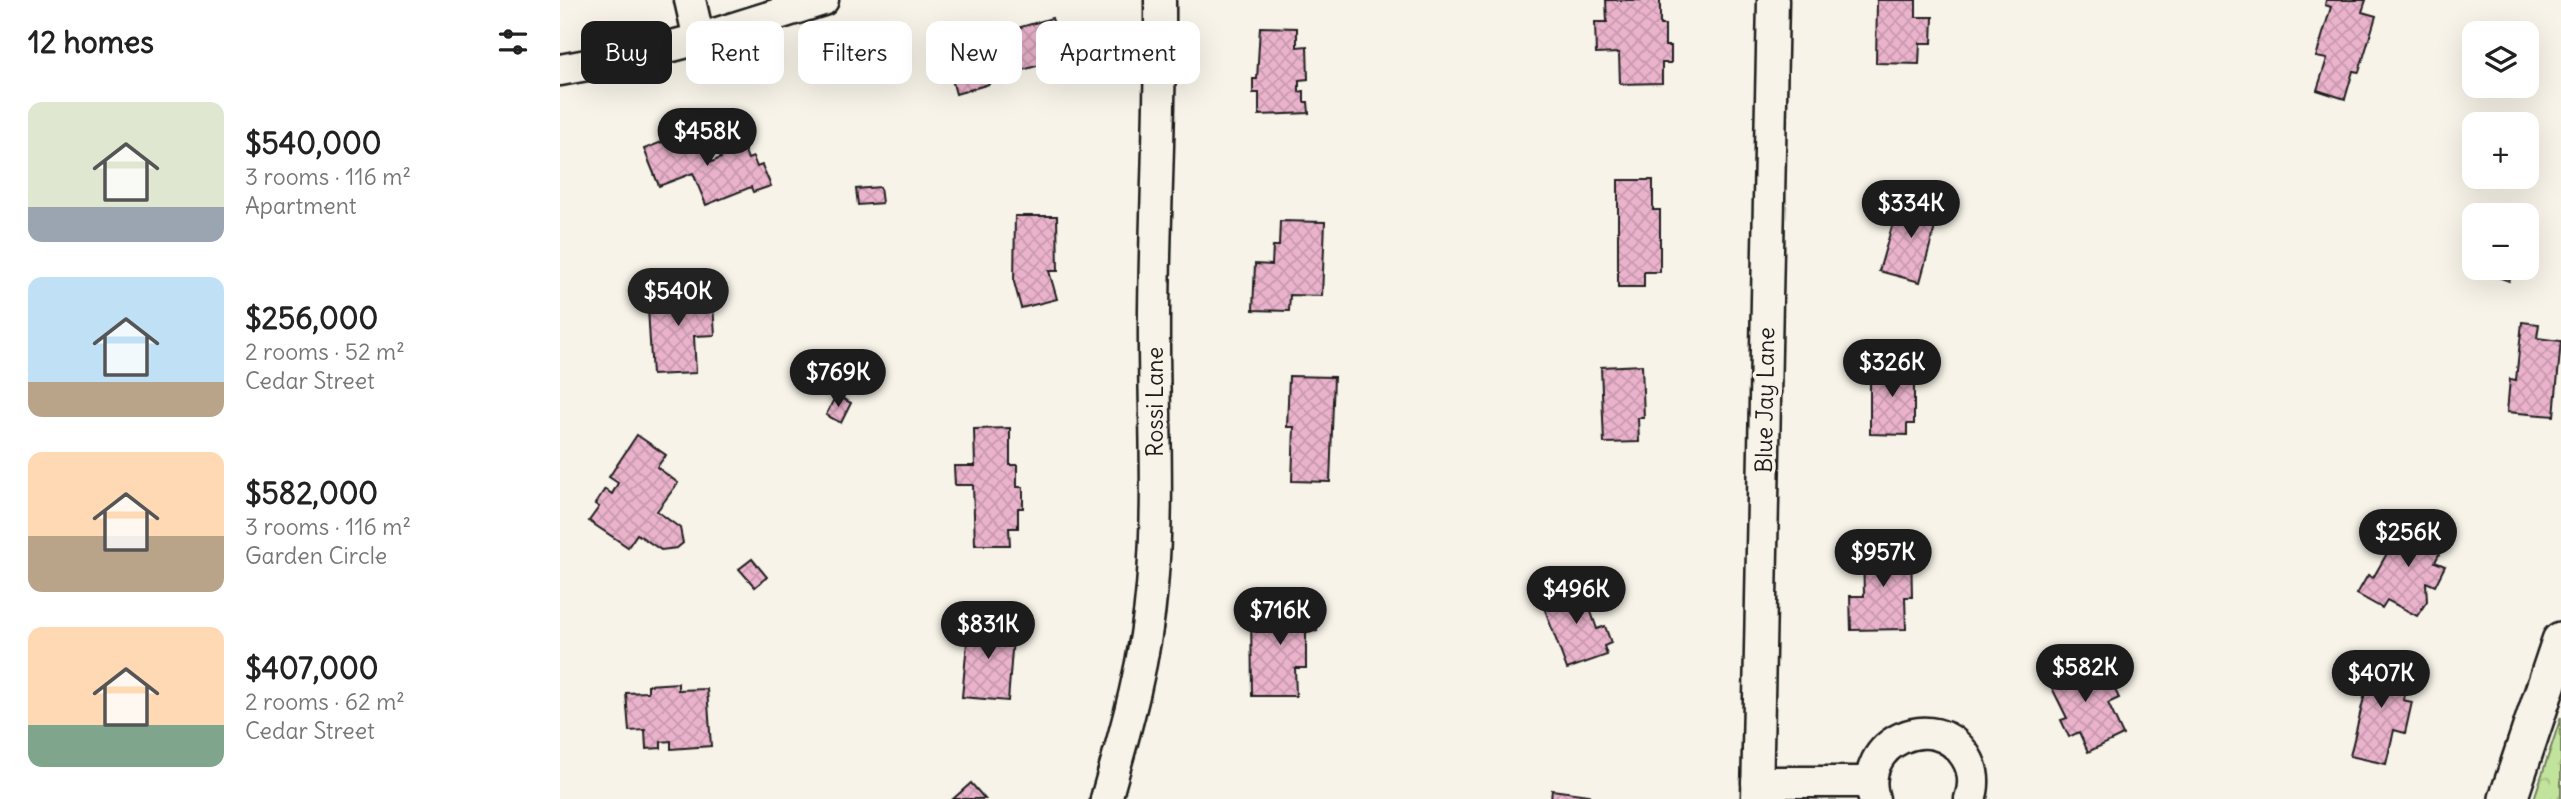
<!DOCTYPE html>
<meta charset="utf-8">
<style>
body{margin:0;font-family:Delius,sans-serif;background:#f2f2f2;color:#222;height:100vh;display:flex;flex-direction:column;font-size:26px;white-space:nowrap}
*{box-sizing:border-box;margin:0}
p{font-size:23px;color:#767676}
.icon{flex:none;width:38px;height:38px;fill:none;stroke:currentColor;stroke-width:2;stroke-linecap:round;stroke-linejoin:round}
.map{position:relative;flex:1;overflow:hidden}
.drawer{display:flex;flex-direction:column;background:#fff;width:560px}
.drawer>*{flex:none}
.banner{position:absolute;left:21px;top:21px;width:665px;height:63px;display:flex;gap:14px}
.tools{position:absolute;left:1902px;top:21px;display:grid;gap:14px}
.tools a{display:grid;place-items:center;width:77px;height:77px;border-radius:14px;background:#fff;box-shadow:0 7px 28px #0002;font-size:35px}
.price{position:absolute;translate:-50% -60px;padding:0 16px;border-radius:24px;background:#1c1c1c;color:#fff;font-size:23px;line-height:46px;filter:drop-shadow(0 2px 4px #0008)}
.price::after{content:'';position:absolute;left:50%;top:42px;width:21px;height:16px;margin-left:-10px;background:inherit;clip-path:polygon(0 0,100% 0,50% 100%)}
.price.active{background:#222;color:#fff}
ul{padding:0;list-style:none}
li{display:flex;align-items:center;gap:21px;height:175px;padding:0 28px}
li span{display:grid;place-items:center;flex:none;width:196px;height:140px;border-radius:14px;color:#555}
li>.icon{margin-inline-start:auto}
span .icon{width:84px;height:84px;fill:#fffc;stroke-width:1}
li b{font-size:30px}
h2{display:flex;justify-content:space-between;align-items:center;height:84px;padding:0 28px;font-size:30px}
.chip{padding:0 24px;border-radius:14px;background:#fff;box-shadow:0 7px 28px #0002;font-size:24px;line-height:63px}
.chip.active{background:#1c1c1c;color:#fff}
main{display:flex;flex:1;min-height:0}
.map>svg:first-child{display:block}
</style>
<main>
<section class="drawer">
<h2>12 homes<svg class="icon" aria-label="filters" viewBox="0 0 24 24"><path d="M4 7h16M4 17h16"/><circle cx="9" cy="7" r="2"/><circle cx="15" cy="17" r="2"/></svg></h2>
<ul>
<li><span style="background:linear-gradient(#dfe7d0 75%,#9aa5b1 0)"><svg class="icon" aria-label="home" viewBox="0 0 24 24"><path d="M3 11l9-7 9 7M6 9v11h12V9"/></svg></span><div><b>$540,000</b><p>3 rooms · 116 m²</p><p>Apartment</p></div></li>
<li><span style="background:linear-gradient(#bfe0f5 75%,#b9a48a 0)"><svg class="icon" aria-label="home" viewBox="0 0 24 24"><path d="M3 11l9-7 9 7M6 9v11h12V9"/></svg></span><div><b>$256,000</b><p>2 rooms · 52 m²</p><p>Cedar Street</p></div></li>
<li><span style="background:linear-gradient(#ffd9b3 60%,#b9a48a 0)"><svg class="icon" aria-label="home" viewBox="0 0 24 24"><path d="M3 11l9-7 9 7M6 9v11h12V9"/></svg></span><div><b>$582,000</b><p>3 rooms · 116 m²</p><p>Garden Circle</p></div></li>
<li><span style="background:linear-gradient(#ffd9b3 70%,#7fa58c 0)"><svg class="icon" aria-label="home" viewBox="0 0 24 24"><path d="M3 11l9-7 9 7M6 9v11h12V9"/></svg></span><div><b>$407,000</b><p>2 rooms · 62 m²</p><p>Cedar Street</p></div></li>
</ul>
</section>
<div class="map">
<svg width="2001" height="799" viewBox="0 0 2001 799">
<defs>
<pattern id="forest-crowns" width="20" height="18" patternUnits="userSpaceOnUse" patternTransform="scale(1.75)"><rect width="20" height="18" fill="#c2e39c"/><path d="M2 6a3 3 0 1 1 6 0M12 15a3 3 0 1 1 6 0" fill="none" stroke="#a6c286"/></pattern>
<pattern id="building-cross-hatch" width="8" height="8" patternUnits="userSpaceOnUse" patternTransform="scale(1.75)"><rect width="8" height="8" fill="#eab3cb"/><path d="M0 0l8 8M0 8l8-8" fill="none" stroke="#c899ae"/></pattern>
</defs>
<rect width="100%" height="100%" fill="#f7f3e8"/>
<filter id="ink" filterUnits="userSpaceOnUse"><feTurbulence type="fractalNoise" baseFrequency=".0143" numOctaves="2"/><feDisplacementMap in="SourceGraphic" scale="14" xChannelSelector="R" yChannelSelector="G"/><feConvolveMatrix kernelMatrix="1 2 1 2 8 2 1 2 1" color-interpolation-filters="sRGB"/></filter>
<g filter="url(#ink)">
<path fill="url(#forest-crowns)" stroke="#6f805c" stroke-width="2" d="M2001,717V799H1974Z"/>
<g fill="url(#building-cross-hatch)" stroke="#1c1c1c" stroke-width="2">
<path d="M1046,0H1100V25H1105V46H1111V63H1102V83L1060,84L1059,53L1036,54L1035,22H1047Z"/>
<path d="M1317,0H1356V17H1373L1372,43H1360L1359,64L1316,63Z"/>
<path d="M1766,0H1806L1802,12L1816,16L1799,72L1793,71L1785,99L1757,90L1767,59L1756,57L1771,7L1765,5Z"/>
<path d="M492,18L504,58L428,80L429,84L396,94L387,62L430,50L426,37Z"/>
<path d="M700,27L737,28V47L747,46L748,79L739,80V92L744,91V102H748L749,113L699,115V93H693V79H697Z"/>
<path d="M122,134L128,149L145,143L152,162L161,158L156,147L180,138L188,159L193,157L197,167L202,165L211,186L193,192L191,187L146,205L133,173L99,186L84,149Z"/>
<path d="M1058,180H1093V210H1100V272H1084V287H1058Z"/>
<path d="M320,187L322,203L298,205L296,189Z"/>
<path d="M1348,196L1381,205L1360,282L1319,271L1335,216L1342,219Z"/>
<path d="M455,216H497L498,271H489L497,299L461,308L454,282Z"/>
<path d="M720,221L765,222L762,296L730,295L729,311L693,310L695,264L712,265L713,246H719Z"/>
<path d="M1932,268H1954L1949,281L1930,274Z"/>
<path d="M152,289L155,335L134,336L136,373L92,375L87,292Z"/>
<path d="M1962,322L1979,324L1977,338L2001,341L1994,416L1947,412L1950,379L1956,380Z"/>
<path d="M1310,364L1354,365V424H1347V435L1310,434Z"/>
<path d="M1082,365L1084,418H1078L1079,442L1044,443L1041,367Z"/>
<path d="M729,376L774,377L770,482L732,481L734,427H727Z"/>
<path d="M276,395L291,403L281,423L266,415Z"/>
<path d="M450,428V465H457V487H463V508H458V528H449L450,545H415L413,485H395L394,466H415L414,429Z"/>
<path d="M77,435L106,455L97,467L118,483L97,511L120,528L123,543L117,548L101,550L77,534L68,547L29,521L39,507L35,504L45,489L52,494L58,483L49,477Z"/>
<path d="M1853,515L1889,535L1875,562L1885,566L1875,586L1866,582L1867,601L1857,616L1827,600L1822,608L1797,594L1808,575L1813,578L1833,543L1836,545Z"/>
<path d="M1351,546L1352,597H1345L1346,629L1291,630L1290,596H1304L1303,547Z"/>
<path d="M192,559L207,577L195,587L179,569Z"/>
<path d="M1025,583L1035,608L1030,609L1037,629L1045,626L1051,643L1044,646L1047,655L1007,669L981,599Z"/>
<path d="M730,603H756L757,631L746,632V668H735L736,696H692L691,608H730Z"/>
<path d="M409,621L454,625L448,701L402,697Z"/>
<path d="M1812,654L1841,661L1836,680L1848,682L1843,700L1852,702L1845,733L1834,730L1826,764L1790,756L1805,693L1799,692L1803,674L1807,675Z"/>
<path d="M1523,656L1538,687L1551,681L1559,698L1548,703L1563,735L1528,752L1519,732L1509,737L1501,720L1507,718L1485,674Z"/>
<path d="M118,683V690L147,689L151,746L111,749V741L101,742V748L86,749L85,730L69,731L66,693L88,692V685Z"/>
<path d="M411,783L425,799H393Z"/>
<path d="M992,790L1029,795V799H991Z"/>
</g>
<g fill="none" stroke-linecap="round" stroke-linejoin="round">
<defs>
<g id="minor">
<path d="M130,0L139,39"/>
<path d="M0,70L70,57L139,39L263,0"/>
<path d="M1197,782H1311"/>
<path d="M546,799C566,729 586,660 592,587C600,496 593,404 594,312C595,208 601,104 600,0"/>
<path d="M1197,799L1213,0"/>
<path d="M1314,799C1296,743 1375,706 1406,757C1414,770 1415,785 1410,799"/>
</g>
<path id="tertiary" d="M1948,799L2001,641"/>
</defs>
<use href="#minor" stroke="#1c1c1c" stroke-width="35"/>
<use href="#tertiary" stroke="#1c1c1c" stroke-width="42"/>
<use href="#minor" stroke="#f7f3e8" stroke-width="30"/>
<use href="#tertiary" stroke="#f7f3e8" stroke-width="37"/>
</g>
</g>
<g text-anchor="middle" stroke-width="7" stroke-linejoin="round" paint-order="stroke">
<g font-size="23" fill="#1c1c1c" stroke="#f7f3e8">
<text transform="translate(1205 400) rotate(-89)" y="8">Blue Jay Lane</text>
<text transform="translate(595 402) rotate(-90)" y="8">Rossi Lane</text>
</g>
</g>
</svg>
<div class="tools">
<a><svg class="icon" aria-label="layers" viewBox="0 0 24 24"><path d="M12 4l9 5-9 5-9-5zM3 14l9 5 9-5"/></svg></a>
<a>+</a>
<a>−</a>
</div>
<b class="price" style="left:147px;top:168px">$458K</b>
<b class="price" style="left:1351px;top:240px">$334K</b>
<b class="price active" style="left:118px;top:328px">$540K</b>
<b class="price" style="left:1332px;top:399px">$326K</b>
<b class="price" style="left:278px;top:409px">$769K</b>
<b class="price" style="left:1848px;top:569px">$256K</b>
<b class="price" style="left:1323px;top:589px">$957K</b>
<b class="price" style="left:1016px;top:626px">$496K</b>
<b class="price" style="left:720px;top:647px">$716K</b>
<b class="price" style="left:428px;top:661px">$831K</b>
<b class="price" style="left:1525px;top:704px">$582K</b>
<b class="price" style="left:1821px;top:710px">$407K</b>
<div class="banner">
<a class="chip active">Buy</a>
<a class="chip">Rent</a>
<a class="chip">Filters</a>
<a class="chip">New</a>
<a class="chip">Apartment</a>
</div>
</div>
</main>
